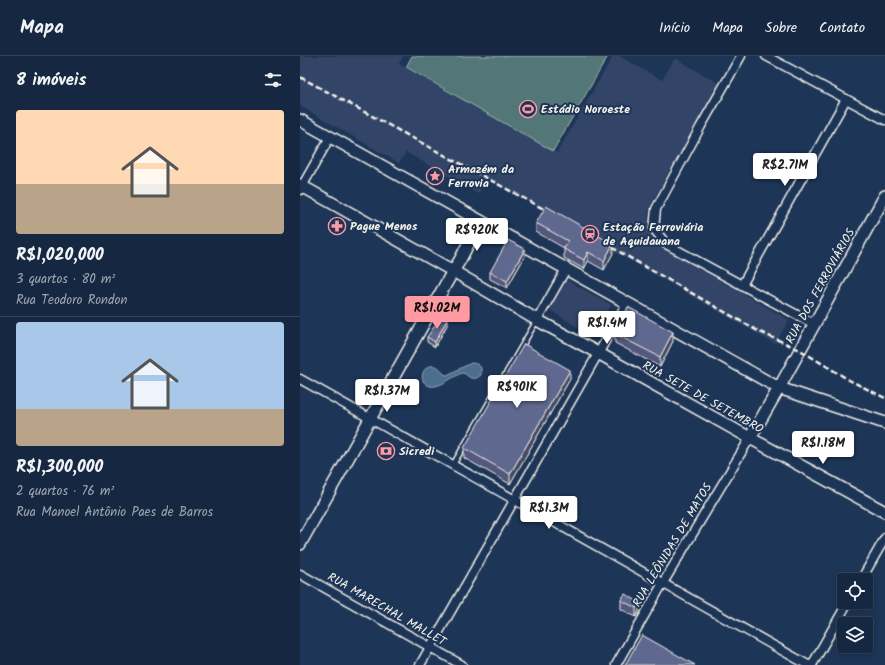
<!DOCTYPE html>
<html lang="pt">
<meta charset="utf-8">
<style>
body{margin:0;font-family:Kalam,sans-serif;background:#1f3048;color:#f1f3f6;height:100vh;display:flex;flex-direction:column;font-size:15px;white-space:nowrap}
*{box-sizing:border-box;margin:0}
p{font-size:13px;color:#9ea6b1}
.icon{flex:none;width:22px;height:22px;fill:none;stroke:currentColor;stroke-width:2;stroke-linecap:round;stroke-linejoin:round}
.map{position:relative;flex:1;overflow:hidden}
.panel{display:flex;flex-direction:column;background:#162841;width:300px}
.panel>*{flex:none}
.buttons{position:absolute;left:537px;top:517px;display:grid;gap:8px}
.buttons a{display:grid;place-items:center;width:36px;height:36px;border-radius:4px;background:#162841;box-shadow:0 2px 6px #0003,0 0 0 1px #35445a;font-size:20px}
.price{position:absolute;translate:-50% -34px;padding:0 9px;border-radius:4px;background:#fff;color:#222;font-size:13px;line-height:26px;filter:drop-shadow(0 1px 2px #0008)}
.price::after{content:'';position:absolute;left:50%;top:24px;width:12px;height:9px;margin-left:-6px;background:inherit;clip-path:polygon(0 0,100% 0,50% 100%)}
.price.current{background:#ff9aa2;color:#111}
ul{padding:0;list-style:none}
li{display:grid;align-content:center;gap:8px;height:212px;padding:0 16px}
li+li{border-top:1px solid #35445a}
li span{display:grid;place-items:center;height:124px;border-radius:4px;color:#555}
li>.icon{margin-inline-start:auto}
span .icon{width:72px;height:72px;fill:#fffc;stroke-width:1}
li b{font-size:17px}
h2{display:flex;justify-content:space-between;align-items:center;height:48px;padding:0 16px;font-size:17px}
header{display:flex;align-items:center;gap:24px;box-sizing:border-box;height:56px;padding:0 20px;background:#162841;border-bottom:1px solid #35445a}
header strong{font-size:19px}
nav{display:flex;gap:22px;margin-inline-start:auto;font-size:14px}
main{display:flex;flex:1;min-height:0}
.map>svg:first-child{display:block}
</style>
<header>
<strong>Mapa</strong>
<nav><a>Início</a><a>Mapa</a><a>Sobre</a><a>Contato</a></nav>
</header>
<main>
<section class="panel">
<h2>8 imóveis<svg class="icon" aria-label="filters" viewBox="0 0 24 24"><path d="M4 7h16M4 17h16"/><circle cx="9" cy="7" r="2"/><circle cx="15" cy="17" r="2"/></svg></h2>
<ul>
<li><span style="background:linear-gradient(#ffd9b3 60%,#b9a48a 0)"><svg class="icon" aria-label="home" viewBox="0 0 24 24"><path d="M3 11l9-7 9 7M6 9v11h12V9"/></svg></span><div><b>R$1,020,000</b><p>3 quartos · 80 m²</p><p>Rua Teodoro Rondon</p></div></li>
<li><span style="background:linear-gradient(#a9c7e8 70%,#b9a48a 0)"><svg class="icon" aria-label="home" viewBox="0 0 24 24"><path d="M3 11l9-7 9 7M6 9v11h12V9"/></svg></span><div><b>R$1,300,000</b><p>2 quartos · 76 m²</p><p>Rua Manoel Antônio Paes de Barros</p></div></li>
</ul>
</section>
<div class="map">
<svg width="585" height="609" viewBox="0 0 585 609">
<rect width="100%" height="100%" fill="#1d3557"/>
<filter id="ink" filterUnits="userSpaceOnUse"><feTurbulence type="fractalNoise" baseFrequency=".025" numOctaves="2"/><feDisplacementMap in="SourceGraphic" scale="8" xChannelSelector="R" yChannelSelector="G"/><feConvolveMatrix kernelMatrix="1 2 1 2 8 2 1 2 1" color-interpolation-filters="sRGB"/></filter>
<g filter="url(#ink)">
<g fill="#314468">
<path d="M0,0H103L99,8L257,97L313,0H319L362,24L375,2L420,28L349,152L348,173L355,187L489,264L475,288L187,122L178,138L106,96L99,107L0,50Z"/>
<path d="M265,223L311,249L294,281L248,253Z"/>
</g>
<path fill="#527677" stroke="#a3b4b0" d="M112,0H308L253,95L106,11Z"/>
<path fill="#4e6e8f" stroke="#90a2b3" d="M171,307C175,307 179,308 181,312V319L177,322C168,324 168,318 162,317C154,320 138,333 130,330C115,326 124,304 138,311C141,313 142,316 144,318L147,319Z"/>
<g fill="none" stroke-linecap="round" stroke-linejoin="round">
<defs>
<path id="lane" d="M153,409L237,264"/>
<g id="street">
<path d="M441,0L401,70L356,153L354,173L366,188L514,268"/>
<path d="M466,0L585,64"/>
<path d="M0,134L30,81"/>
<path d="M442,229L546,43"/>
<path d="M237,264L266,213"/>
<path d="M0,323L508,609"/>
<path d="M0,518L162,609"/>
<path d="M561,524L585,482"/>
<path d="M120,609L327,247"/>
<path d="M316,609L363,527L450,382"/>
<path d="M512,609L548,546"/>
</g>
<g id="secondary">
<path d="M0,64L479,332L585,367"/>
<path d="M0,129L153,215L237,264L298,297L450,382L585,456"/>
<path d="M450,382L479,332L585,140"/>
<path d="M0,488L153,215L160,204L180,165"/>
</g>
</defs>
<use href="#lane" stroke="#f4f1e8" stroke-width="7"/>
<use href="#street" stroke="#f4f1e8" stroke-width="11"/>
<use href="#secondary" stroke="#f4f1e8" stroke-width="14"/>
<use href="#lane" stroke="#1d3557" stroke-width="4"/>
<use href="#street" stroke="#1d3557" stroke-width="8"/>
<use href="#secondary" stroke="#1d3557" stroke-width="11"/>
<g stroke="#f4f1e8" stroke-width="2.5" stroke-dasharray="6 3" stroke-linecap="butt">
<path d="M0,21L253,158"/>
<path d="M304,187L458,275L500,294L549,324L585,342"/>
</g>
</g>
<g fill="#52597b" stroke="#f4f1e8">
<path d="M236,167L313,197L304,214L288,205L284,213L264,202V192L236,176Z"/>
<path d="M225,200L207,232L190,223V216Z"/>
<path d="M147,269L135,291L127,286V281Z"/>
<path d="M315,278L373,285L360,311L315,287Z"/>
<path d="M270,323L210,428L164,402V392Z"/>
<path d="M325,538L339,555L336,561L321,553V544Z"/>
</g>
<g fill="#424964" stroke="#f4f1e8">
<path d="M313,188V197L304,214V205Z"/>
<path d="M225,193V200L207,232V225Z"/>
<path d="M288,196V205L284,213V204Z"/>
<path d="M147,264V269L135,291V286Z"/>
<path d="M373,276V285L360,311V301Z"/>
<path d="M270,314V323L210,428V418Z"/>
<path d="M339,546V555L336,561V552Z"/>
</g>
<g fill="#5f688f" stroke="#f4f1e8">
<path d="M246,150L313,188L304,205L288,196L284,204L264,193L268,185L236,167Z"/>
<path d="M208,184L225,193L207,225L190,216Z"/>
<path d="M328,251L373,276L360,301L315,278Z"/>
<path d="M141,261L147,264L135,286L127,281Z"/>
<path d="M224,288L270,314L210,418L164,392Z"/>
<path d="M325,538L339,546L336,552L321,544Z"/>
<path d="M342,579L395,609H325Z"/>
</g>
</g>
<defs>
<symbol id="stadium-ring" viewBox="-11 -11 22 22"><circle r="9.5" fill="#1d3557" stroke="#ff9aa2" stroke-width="1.5"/><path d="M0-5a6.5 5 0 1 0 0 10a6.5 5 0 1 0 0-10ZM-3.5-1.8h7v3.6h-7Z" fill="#ff9aa2"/></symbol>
<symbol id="sight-ring" viewBox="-11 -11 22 22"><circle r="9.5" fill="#1d3557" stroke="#ff9aa2" stroke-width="1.5"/><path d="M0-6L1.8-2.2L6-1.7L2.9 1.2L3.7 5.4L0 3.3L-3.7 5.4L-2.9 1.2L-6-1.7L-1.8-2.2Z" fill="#ff9aa2"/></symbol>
<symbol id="pharmacy-ring" viewBox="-11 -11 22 22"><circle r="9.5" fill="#1d3557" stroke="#ff9aa2" stroke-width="1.5"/><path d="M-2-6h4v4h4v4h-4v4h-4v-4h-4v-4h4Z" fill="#ff9aa2"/></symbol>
<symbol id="station-ring" viewBox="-11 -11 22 22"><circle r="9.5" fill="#1d3557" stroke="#ff9aa2" stroke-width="1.5"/><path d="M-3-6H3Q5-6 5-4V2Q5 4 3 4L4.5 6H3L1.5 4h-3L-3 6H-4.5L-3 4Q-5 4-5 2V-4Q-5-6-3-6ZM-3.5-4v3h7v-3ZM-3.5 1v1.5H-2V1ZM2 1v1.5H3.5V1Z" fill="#ff9aa2"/></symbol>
<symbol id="bank-ring" viewBox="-11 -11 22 22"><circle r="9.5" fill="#1d3557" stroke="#ff9aa2" stroke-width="1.5"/><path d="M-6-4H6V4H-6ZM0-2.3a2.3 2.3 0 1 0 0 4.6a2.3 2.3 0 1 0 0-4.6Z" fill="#ff9aa2"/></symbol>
</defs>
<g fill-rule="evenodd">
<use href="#stadium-ring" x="218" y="43" width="20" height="20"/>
<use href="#sight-ring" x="125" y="110" width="20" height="20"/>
<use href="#pharmacy-ring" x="27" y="160" width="20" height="20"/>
<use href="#station-ring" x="280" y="168" width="20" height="20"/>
<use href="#bank-ring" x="76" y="385" width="20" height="20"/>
</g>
<g text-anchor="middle" stroke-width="4" stroke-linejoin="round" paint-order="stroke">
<g font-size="12" font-weight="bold" fill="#f4f1e8" stroke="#1d3557" text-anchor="start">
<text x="241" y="57">Estádio Noroeste</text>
<text x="148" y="117">Armazém da<tspan x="148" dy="14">Ferrovia</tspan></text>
<text x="50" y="174">Pague Menos</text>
<text x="303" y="175">Estação Ferroviária<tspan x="303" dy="14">de Aquidauana</tspan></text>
<text x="99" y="399">Sicredi</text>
</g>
<g font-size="12" fill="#f4f1e8" stroke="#1d3557">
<text transform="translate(520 230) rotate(-61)" y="4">RUA DOS FERROVIÁRIOS</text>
<text transform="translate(403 341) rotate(29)" y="4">RUA SETE DE SETEMBRO</text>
<text transform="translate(372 489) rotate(-59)" y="4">RUA LEÔNIDAS DE MATOS</text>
<text transform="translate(87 553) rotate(30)" y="4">RUA MARECHAL MALLET</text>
</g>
</g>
</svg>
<div class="buttons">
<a><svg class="icon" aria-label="locate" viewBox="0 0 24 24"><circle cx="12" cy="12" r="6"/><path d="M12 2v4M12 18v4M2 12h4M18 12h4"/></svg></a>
<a><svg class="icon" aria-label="layers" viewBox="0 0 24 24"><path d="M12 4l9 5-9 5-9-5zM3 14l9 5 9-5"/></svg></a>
</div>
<b class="price" style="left:485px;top:131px">R$2.71M</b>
<b class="price" style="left:177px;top:196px">R$920K</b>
<b class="price current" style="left:137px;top:274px">R$1.02M</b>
<b class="price" style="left:307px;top:289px">R$1.4M</b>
<b class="price" style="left:217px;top:353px">R$901K</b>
<b class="price" style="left:87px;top:357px">R$1.37M</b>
<b class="price" style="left:523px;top:409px">R$1.18M</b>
<b class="price" style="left:249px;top:474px">R$1.3M</b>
</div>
</main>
